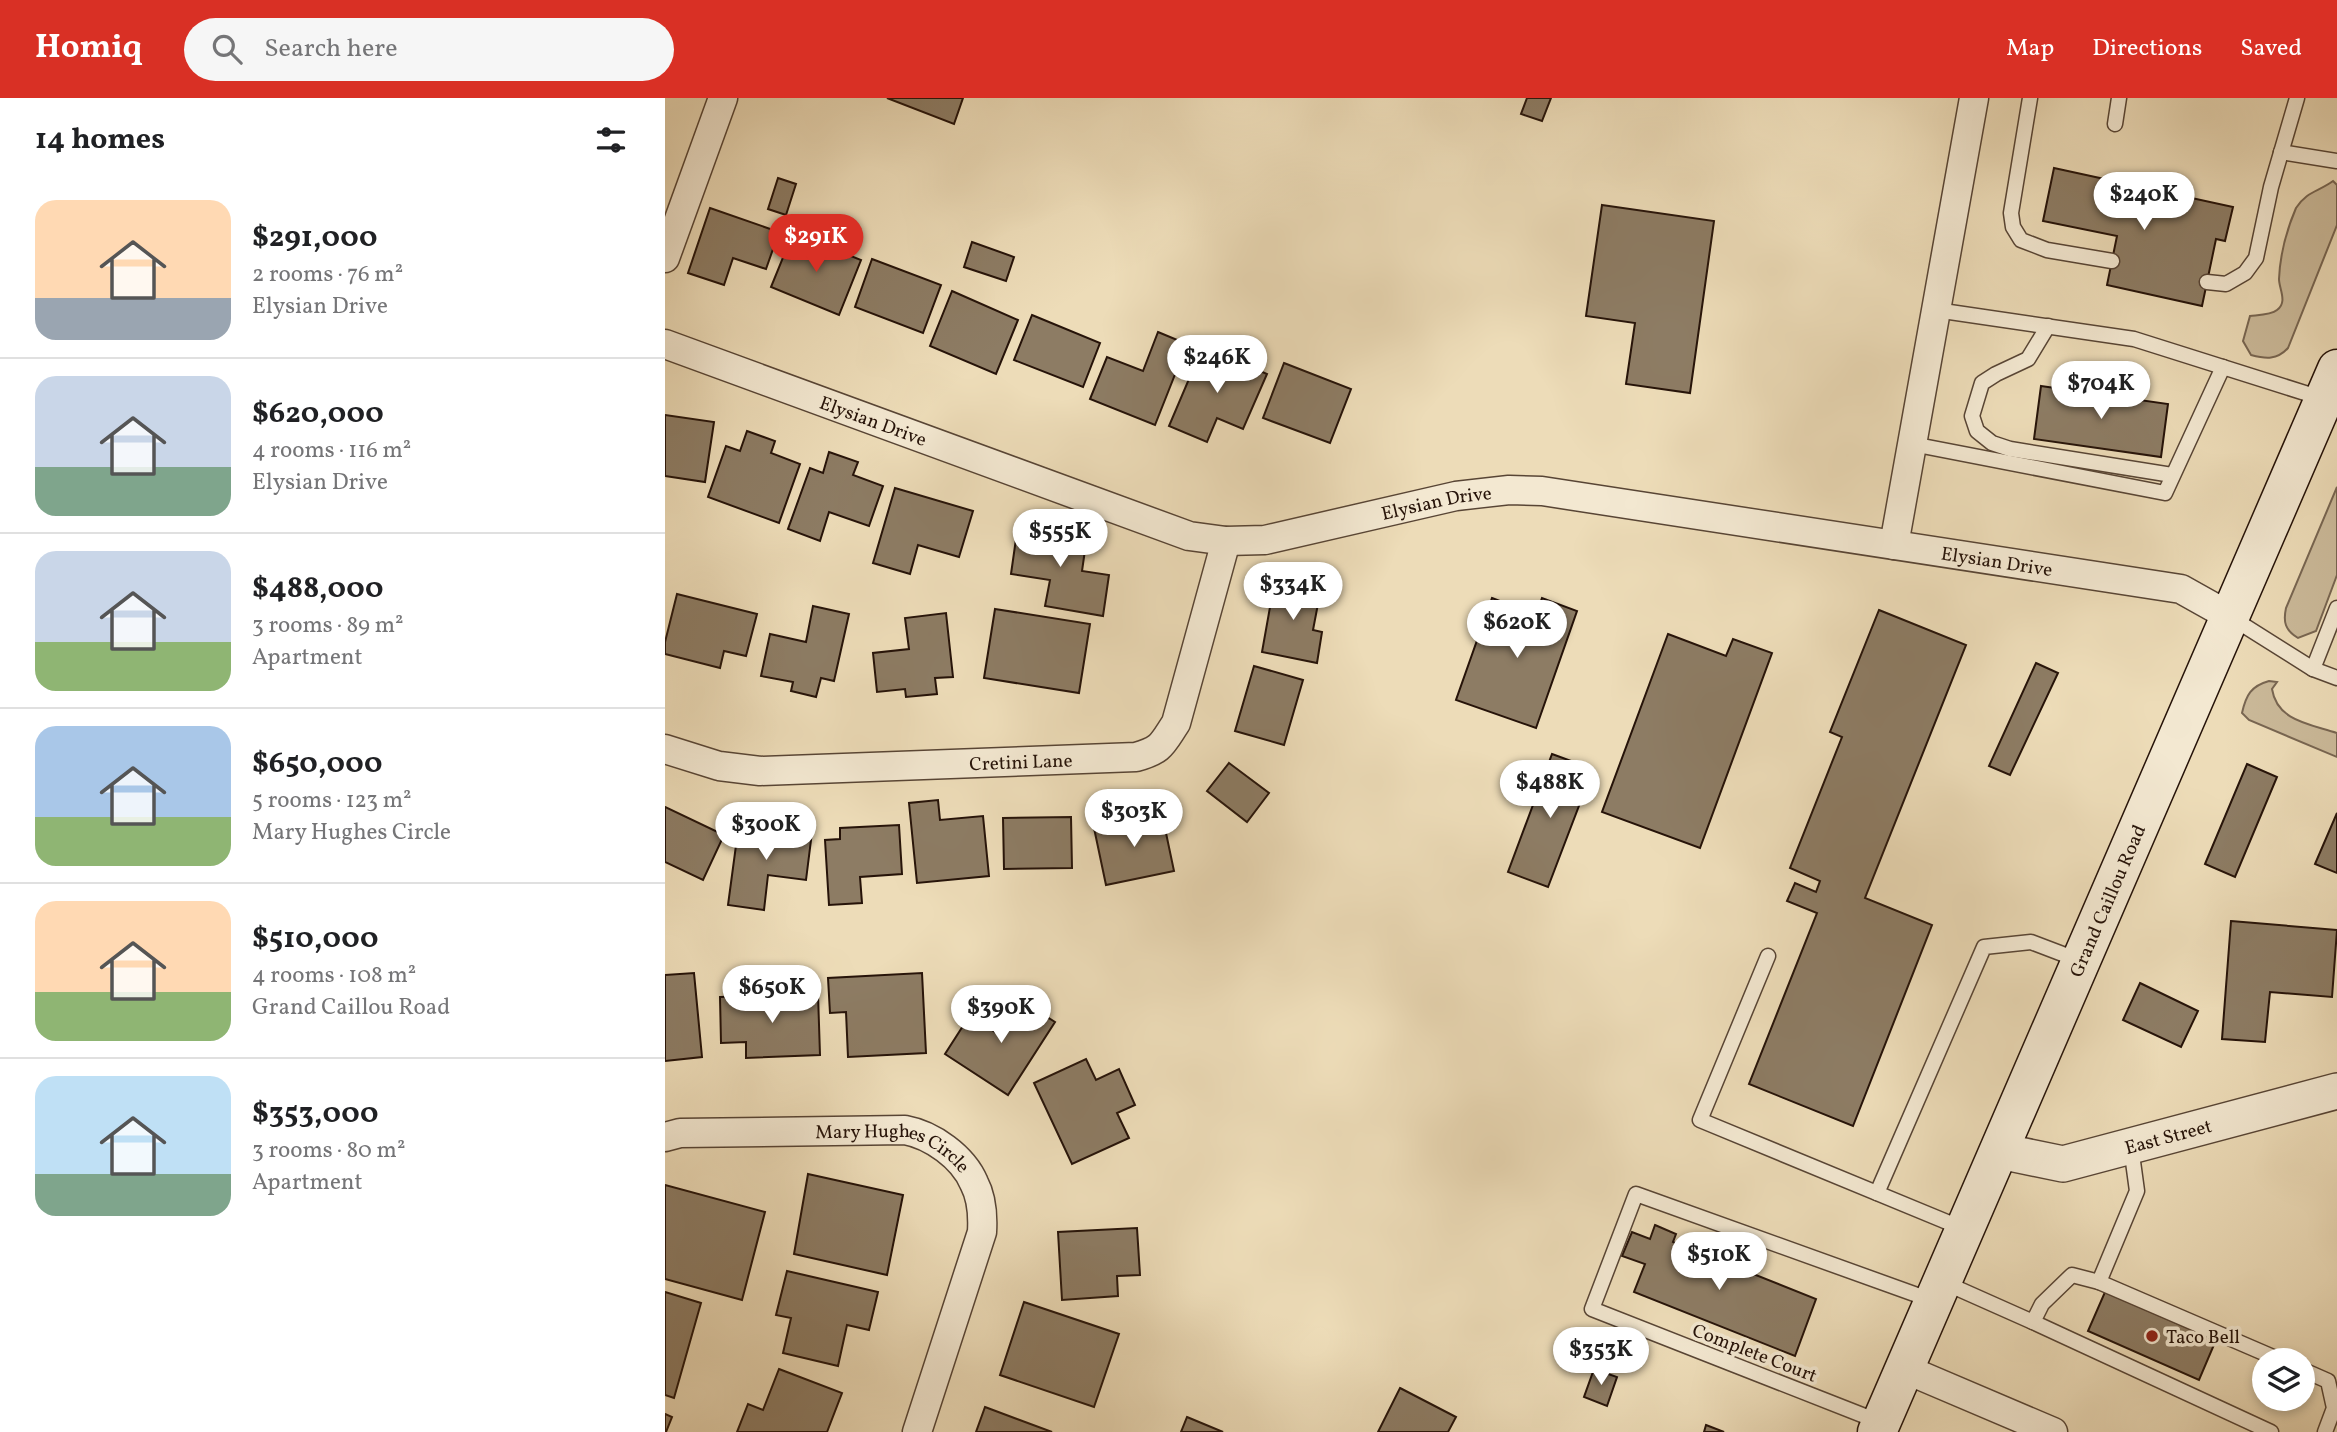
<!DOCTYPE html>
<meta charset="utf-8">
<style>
body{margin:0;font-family:Vollkorn,serif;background:#f6f6f6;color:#202124;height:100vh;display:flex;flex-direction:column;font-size:26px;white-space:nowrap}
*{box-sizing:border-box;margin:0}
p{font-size:23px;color:#757577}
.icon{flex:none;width:38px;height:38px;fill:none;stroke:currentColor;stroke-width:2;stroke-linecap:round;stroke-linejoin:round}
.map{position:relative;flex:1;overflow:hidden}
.sheet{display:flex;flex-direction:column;background:#fff;width:665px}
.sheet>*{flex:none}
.fabs{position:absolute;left:1587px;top:1250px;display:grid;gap:14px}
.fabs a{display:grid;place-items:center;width:63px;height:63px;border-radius:50%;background:#fff;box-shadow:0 4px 10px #0003;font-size:35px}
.price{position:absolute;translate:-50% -60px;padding:0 16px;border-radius:24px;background:#fff;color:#222;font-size:23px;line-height:46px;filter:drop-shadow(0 2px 4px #0008)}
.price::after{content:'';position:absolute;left:50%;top:42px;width:21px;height:16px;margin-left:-10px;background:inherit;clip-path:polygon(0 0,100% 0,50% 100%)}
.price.active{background:#d93025;color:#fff}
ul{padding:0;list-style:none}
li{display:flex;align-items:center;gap:21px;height:175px;padding:0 35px}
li+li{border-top:2px solid #e0e0e0}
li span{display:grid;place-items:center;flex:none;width:196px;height:140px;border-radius:21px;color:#555}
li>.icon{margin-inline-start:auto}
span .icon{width:84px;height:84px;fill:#fffc;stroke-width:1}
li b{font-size:30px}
h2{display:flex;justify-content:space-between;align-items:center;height:84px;padding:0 35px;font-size:30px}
header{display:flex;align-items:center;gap:42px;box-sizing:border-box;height:98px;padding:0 35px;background:#d93025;color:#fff}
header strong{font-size:33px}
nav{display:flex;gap:38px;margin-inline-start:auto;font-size:24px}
.search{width:490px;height:63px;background:#f6f6f6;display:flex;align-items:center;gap:18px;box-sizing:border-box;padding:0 24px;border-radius:38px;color:#757577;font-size:26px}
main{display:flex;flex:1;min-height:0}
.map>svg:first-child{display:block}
</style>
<header>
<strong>Homiq</strong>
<div class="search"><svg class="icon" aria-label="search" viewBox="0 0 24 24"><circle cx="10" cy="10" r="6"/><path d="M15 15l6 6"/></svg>Search here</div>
<nav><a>Map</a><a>Directions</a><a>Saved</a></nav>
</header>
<main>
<section class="sheet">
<h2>14 homes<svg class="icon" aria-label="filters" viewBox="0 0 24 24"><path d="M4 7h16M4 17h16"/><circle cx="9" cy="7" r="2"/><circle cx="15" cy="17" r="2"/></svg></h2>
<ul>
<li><span style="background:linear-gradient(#ffd9b3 70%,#9aa5b1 0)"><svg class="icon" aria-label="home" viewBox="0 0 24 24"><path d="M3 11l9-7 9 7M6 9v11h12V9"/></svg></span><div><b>$291,000</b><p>2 rooms · 76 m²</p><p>Elysian Drive</p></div></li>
<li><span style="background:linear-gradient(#c9d6e8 65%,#7fa58c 0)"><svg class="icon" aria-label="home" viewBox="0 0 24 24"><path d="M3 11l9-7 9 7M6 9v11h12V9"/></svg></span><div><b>$620,000</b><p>4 rooms · 116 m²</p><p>Elysian Drive</p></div></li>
<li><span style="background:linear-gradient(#c9d6e8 65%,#8fb573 0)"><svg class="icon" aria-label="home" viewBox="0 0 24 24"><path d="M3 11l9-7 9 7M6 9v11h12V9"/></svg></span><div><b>$488,000</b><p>3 rooms · 89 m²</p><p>Apartment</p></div></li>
<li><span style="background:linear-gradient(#a9c7e8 65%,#8fb573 0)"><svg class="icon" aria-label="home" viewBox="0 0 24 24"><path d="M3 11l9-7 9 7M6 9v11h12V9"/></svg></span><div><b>$650,000</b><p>5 rooms · 123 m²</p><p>Mary Hughes Circle</p></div></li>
<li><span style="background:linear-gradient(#ffd9b3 65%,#8fb573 0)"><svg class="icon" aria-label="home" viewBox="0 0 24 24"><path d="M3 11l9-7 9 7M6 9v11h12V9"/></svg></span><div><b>$510,000</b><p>4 rooms · 108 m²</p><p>Grand Caillou Road</p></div></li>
<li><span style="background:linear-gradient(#bfe0f5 70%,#7fa58c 0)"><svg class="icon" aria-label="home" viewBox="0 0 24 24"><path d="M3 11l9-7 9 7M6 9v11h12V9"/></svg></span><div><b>$353,000</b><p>3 rooms · 80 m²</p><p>Apartment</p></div></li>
</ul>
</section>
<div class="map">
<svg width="1672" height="1334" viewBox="0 0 1672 1334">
<rect width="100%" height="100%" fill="#eddcb8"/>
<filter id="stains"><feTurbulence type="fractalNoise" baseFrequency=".00286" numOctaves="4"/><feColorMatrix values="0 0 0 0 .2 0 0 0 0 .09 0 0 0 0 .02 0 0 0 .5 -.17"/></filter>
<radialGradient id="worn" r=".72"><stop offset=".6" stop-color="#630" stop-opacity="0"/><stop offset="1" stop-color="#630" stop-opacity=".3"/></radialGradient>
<g fill="#cbba9a" stroke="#786652" stroke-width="2">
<path d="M1668,83L1672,87V127L1623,250C1612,262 1601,261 1586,257L1578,243L1585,218C1593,217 1606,217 1612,212C1623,204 1614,191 1614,181C1615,158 1622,131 1631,110C1642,93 1653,94 1668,83Z"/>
<path d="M1672,389V477L1651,533L1633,540C1620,532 1618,524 1621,510Z"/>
<path d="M1604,583L1612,584L1607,591C1612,623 1645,626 1672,635V659L1584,622L1577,615C1581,597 1586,588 1604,583Z"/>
</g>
<g fill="#8d7c64" stroke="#261309" stroke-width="2">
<path d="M222,0H298L289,26Z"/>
<path d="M862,0H886L877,23L856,16Z"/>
<path d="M1389,70L1568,109L1560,143L1551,141L1537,208L1442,187L1452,138L1378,123Z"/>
<path d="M113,80L131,86L121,117L103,111Z"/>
<path d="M937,107L1049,123L1025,295L961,286L970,225L921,218Z"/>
<path d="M45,110L114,134L101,171L68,160L59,187L23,175Z"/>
<path d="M128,135L196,162L174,217L106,189Z"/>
<path d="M307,144L349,159L341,183L299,169Z"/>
<path d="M207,161L276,187L258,235L190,209Z"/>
<path d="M287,193L353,222L331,276L265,248Z"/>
<path d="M367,217L435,245L418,289L349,262Z"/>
<path d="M493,234L522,246L490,327L425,301L442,259L478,273Z"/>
<path d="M538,248L602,276L578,331L552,320L542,344L504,328Z"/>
<path d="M619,265L686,291L665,345L598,320Z"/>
<path d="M1376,288L1503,306L1496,359L1369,341Z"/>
<path d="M0,317L49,324L40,384L0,378Z"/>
<path d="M82,333L110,343L106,355L135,366L114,425L43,399L61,348L75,353Z"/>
<path d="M164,354L193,364L188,377L218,388L204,428L164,414L155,443L123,431L145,370L158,375Z"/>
<path d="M230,390L308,413L294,459L253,447L245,476L208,465Z"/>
<path d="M353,427L422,438L417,473L444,477L438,518L380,508L385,482L346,476Z"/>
<path d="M610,481L656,490L648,532L657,534L652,565L597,554Z"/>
<path d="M12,496L92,516L81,558L59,553L55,570L0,556V544Z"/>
<path d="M827,500L871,517L877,500L912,513L871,630L791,602Z"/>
<path d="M148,508L184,516L169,583L156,580L151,599L126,593L128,584L96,578L105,536L141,544Z"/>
<path d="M330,511L425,526L414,595L319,580Z"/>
<path d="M1214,512L1301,547L1200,800L1267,827L1188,1028L1084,986L1152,815L1122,803L1130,785L1151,794L1155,783L1125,770L1177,639L1165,634Z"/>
<path d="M281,515L288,579L270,580L272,596L241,599L240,591L212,594L208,555L244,551L240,520Z"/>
<path d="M1003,536L1061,558L1068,541L1107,555L1035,750L937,714Z"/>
<path d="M1371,565L1393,575L1345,677L1324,668Z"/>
<path d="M589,568L638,582L619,647L570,633Z"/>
<path d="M887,656L928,671L883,789L843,774Z"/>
<path d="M564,665L604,695L582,724L542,693Z"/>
<path d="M1582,666L1612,679L1570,779L1540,766Z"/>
<path d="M273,702L275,722L318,718L324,778L252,785L244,705Z"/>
<path d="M0,709L59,737L38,782L0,764Z"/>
<path d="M1672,715V775L1650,766Z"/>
<path d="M497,716L509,773L441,787L429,730Z"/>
<path d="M406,719L407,770L339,771L338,720Z"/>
<path d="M74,725L147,734L141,782L103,777L99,812L63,807Z"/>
<path d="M234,727L237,776L195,779L197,805L164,807L160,742L175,741V730Z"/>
<path d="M1566,823L1672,832L1667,899L1605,894L1600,944L1557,941Z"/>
<path d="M29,875L37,959L0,963V877Z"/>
<path d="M257,875L261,955L183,959L181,914L165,915L163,880Z"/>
<path d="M1475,885L1533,913L1516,949L1458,922Z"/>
<path d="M153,896L155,957L81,960V944L56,945L55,899Z"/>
<path d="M352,900L390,924L343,997L280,956L305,917L330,934Z"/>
<path d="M421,961L431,982L454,971L470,1007L452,1015L464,1040L407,1066L369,985Z"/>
<path d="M143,1076L238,1097L222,1177L129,1156Z"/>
<path d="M0,1087L100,1114L77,1202L0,1181Z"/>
<path d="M990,1127L1011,1136L1008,1144L1151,1201L1130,1258L969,1194L980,1166L957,1158L967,1134L985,1141Z"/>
<path d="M472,1130L475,1177L452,1178L453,1198L397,1202L393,1134Z"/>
<path d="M122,1173L213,1194L204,1232L182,1227L173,1268L118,1255L126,1220L111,1217Z"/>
<path d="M0,1194L36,1205L9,1300L0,1297Z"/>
<path d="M1440,1194L1551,1242L1534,1282L1423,1233Z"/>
<path d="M359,1204L454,1236L429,1309L335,1277Z"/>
<path d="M114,1271L177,1295L162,1334H72L83,1306L98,1312Z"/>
<path d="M929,1271L952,1279L942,1308L919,1299Z"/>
<path d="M735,1290L791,1319L783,1334H713Z"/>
<path d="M320,1309L387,1334H311Z"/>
<path d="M0,1316L7,1319L1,1334H0Z"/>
<path d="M522,1319L558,1334H516Z"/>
<path d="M1041,1327L1059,1334H1039Z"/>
</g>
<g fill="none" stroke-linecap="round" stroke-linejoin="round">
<defs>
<g id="service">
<path d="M1365,0L1346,115L1348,129L1356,142L1382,152L1447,163"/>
<path d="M1450,26L1454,0"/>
<path d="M1616,54L1672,63"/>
<path d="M1542,184L1561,186L1580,175L1591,160L1606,89L1632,0"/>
<path d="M1271,212L1469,241L1659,301"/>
<path d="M1383,228L1363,261L1331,276L1317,285L1307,318L1312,333L1327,345L1345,351L1507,377"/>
<path d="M1247,346L1500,395L1558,269"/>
<path d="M1567,520L1648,571L1672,580"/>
<path d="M1648,571L1672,510"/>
<path d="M1103,858L1035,1022L1299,1131"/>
<path d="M1212,1095L1319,849L1366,844L1416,863"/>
<path d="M1278,1184L1368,1224L1377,1206L1407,1177L1434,1184L1472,1093L1466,1049"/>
<path d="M1434,1184L1615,1262"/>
<path d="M1368,1224L1606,1334"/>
<path d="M1638,1272L1663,1283L1669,1310L1660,1334"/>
<path d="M1215,1324L927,1211L971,1096L1266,1202"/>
</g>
<g id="minor">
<path d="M0,160L58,0"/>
<path id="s1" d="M0,246L524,438L561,443L600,442L791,398L844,392L877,393L1516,491L1566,519"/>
<path d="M1229,447L1309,0"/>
<path id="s2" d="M0,651L54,668L95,673L471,659C497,652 497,646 511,625L561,443"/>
<path id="s3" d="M0,1039L15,1035L240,1032C267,1037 298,1059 309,1085C317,1100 318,1117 317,1134L252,1334"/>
<path d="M1240,1271L1388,1334"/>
</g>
<g id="tertiary">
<path id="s4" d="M1335,1053L1398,1066L1672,993"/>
</g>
<g id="secondary">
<path id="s5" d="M1212,1334L1672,271"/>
</g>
</defs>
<use href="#service" stroke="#584535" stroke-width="17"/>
<use href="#minor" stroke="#584535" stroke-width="31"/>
<use href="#tertiary" stroke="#584535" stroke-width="38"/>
<use href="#secondary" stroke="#261309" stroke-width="41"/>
<use href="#service" stroke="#f3e8d1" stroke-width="14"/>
<use href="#minor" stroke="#f3e8d1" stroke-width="28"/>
<use href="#tertiary" stroke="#f3e8d1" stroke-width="35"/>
<use href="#secondary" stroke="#f3e8d1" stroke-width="38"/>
</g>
<circle fill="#8f2418" stroke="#f3e8d1" stroke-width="2.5" cx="1487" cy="1238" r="7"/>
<g text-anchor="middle" stroke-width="7" stroke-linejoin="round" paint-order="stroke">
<g font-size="19" fill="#261309" stroke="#f3e8d1">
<text dy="7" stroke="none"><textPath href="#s1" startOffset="222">Elysian Drive</textPath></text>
<text dy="7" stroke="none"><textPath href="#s1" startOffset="810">Elysian Drive</textPath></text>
<text dy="7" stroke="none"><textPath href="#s1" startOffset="1377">Elysian Drive</textPath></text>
<text dy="7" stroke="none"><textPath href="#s2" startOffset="359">Cretini Lane</textPath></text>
<text dy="7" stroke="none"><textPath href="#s5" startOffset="579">Grand Caillou Road</textPath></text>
<text dy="7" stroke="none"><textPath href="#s4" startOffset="173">East Street</textPath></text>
<text dy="7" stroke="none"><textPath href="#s3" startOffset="233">Mary Hughes Circle</textPath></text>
<text transform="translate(1090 1254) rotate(21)" y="7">Complete Court</text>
</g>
<g font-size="19" fill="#261309" stroke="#f3e8d1" text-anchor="start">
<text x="1501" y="1245">Taco Bell</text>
</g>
</g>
<rect width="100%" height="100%" filter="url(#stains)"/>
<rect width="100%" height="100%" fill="url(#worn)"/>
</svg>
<div class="fabs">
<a><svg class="icon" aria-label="layers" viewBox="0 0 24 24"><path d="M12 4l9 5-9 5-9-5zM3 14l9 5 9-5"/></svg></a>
</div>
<b class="price" style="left:1479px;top:134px">$240K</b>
<b class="price active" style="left:151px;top:176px">$291K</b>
<b class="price" style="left:552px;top:297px">$246K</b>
<b class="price" style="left:1436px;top:323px">$704K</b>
<b class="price" style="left:395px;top:471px">$555K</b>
<b class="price" style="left:628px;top:524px">$334K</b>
<b class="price" style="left:852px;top:562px">$620K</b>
<b class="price" style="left:885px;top:722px">$488K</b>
<b class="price" style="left:469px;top:751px">$303K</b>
<b class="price" style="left:101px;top:764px">$300K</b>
<b class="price" style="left:107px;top:927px">$650K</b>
<b class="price" style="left:336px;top:947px">$390K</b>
<b class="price" style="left:1054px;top:1194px">$510K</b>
<b class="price" style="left:936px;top:1289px">$353K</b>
</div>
</main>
